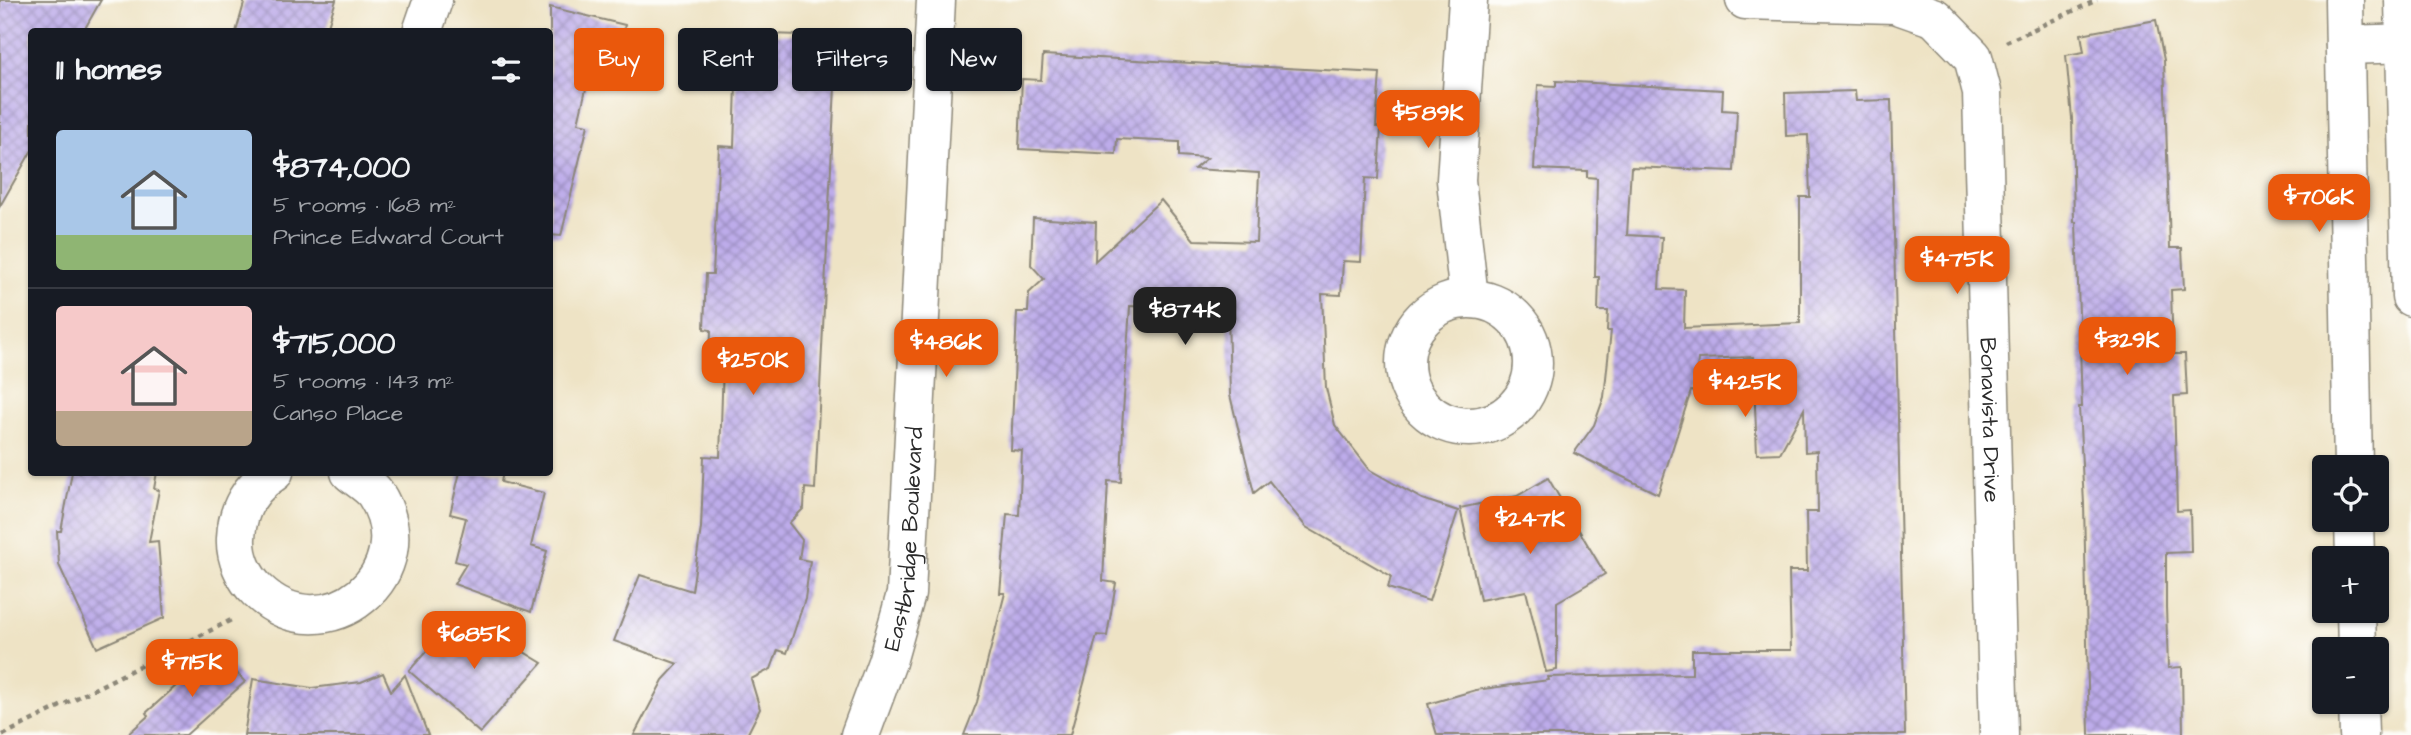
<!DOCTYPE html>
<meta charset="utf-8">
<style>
body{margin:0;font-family:"Architects Daughter",sans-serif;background:#20242c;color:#f1f3f6;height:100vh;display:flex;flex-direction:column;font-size:26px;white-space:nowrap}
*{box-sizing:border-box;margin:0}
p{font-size:23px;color:#9ea1a6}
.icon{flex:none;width:38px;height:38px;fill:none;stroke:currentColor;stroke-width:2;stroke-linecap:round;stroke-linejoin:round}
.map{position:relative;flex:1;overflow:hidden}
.panel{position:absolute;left:28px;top:28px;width:525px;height:448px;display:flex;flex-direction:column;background:#171b24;border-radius:7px;box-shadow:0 2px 5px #0004}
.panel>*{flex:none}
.hud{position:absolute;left:574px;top:28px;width:665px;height:63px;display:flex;gap:14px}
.buttons{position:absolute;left:2312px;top:455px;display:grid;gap:14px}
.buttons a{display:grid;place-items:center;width:77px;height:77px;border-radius:7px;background:#171b24;box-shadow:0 2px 5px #0004;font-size:35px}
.price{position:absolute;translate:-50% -60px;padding:0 16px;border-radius:14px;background:#ea580c;color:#fff;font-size:23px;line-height:46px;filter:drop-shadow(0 2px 4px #0008)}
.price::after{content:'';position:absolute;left:50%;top:42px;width:21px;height:16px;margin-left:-10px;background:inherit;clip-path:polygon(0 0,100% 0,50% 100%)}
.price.active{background:#222;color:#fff}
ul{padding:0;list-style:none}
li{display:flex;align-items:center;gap:21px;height:175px;padding:0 28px}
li+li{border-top:2px solid #363941}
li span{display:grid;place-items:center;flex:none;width:196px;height:140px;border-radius:7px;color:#555}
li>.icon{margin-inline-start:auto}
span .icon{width:84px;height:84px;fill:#fffc;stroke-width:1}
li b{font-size:30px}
h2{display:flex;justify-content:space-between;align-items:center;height:84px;padding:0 28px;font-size:30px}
.chip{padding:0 24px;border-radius:7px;background:#171b24;box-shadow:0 2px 5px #0004;font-size:24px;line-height:63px}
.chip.active{background:#ea580c;color:#fff}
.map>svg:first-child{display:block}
</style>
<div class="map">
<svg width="2411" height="735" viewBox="0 0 2411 735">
<defs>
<pattern id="building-cross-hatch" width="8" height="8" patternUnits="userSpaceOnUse" patternTransform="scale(1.75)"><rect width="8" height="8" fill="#bdacea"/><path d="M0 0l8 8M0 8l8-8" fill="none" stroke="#9a8cbe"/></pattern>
</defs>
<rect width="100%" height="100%" fill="#fdfcf7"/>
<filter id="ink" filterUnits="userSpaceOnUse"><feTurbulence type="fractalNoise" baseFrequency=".0143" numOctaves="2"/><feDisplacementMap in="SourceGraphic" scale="14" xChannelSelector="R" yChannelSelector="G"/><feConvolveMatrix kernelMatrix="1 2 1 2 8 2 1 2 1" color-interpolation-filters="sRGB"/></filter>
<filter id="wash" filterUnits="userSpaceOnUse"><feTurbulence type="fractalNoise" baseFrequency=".00686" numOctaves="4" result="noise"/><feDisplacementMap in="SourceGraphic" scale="28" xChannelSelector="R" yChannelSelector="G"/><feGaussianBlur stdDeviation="1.57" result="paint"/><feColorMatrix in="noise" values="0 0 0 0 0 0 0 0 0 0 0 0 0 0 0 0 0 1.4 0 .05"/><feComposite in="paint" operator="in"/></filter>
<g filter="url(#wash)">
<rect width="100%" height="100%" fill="#eee3c5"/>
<g id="blocks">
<g fill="url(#building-cross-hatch)">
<path d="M0,0H101L83,32H32V150L0,206Z"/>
<path d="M245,0H336L326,32H236Z"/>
<path d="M550,7L625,25L614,68L592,63L578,123L588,125L561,236L550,235Z"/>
<path d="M2156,20L2164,60L2170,248H2182L2184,289L2171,290L2173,354H2185L2187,395L2174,396L2177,511L2190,510L2191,552L2166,553V607L2168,668L2182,667L2183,735H2089L2084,504L2079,407H2082L2076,222H2074L2072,118L2066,55L2084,52L2081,34Z"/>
<path d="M734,33L831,36L830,56H834L833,66H836L815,489L805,488L804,508L789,523L802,540L799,559L810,561L805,599L787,653L778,650L771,669L751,679L760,709L747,735H634L663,680L678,664L614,641L640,575L692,591L701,528L704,456L720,457L723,364L710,363L711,330L704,329L706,274H713L719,146L734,147L736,85H731Z"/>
<path d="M1043,55L1380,73L1376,127H1381L1378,179L1365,178L1361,262L1343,261L1341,295L1322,294L1326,388L1335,425L1370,470L1422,499L1458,511L1429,601L1388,588L1391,576L1306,527L1269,481L1254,493L1230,395L1228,312L1130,306L1122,428H1123L1121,482L1108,481L1103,581L1116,583L1107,636L1097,635L1070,735H964L977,702L1005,593H1000L1007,514L1019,515L1022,451L1011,450L1017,312H1028L1029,293L1044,279L1031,265L1033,218L1096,222L1095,261L1161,200L1194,240L1256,242L1259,173L1194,169L1207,158L1179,156V142L1117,139L1116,154L1019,149L1022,79L1041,80Z"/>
<path d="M1556,81L1723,90L1722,110L1737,111L1734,171L1631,167L1627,235L1662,237L1659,289L1685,290L1684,328L1800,323V197H1810L1808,135L1786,136L1785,93L1855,91L1856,101L1891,100L1905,735H1437L1428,704L1476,690L1549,680L1548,677L1692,674V650H1791L1789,571H1807L1806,512H1818L1817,451L1805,452L1804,409L1780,453L1757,454L1753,357L1698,359L1695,392L1691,391L1658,494L1574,453L1594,425L1604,397L1611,331H1607L1608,311H1598L1599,277H1595L1597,178L1587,177V171L1534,169L1538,85L1556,86Z"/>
<path d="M72,472H157L154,489L159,490L149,542L158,541L164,618L97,648L59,565L57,531H61Z"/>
<path d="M460,472H503L501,482L544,493L531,546L547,551L531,612L454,584L466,564L455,561L466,518L450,514Z"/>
<path d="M1548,478L1605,574L1557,602V670L1546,672L1526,591L1480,600L1460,508L1517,496Z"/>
<path d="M460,613L542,663L480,733L409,671Z"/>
<path d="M216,650L245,682L186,735H127L148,716L146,713Z"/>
<path d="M383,673L391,691L405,675L428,735H244L253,679L312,688L361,682Z"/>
</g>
</g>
</g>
<g filter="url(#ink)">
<use href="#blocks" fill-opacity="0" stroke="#8c8778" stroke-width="2"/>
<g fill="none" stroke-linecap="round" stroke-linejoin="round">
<defs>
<g id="minor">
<path d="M1468,0L1456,180L1469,298"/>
<path id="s1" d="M1745,0L1895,4L1935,18L1973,57L1982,92L1999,735"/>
<path d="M422,32L433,0"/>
<path d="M2345,45L2411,43"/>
<circle cx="1469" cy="363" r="64"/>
<path d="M274,472C250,487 237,510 236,538C235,557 244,578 258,591C325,656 427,572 375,493C369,485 358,479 350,472"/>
<path id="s2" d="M860,735L887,662L906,594L936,0"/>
</g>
<g id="major">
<path d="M2344,0L2353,467"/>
<path d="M2404,0L2411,297"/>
<path d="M2354,520L2355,558"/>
<path d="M2356,611L2357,649"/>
<path d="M2358,702L2359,735"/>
</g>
</defs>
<use href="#minor" stroke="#8c8778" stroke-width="41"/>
<use href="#major" stroke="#8c8778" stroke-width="41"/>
<g stroke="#8c8778" stroke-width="4.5" stroke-dasharray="5 5" stroke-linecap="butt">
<path d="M2006,42L2097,0"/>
<path d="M3,735L233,619"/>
</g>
<use href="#minor" stroke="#fff" stroke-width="38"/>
<use href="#major" stroke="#fff" stroke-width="38"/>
</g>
</g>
<g text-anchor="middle" stroke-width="5" stroke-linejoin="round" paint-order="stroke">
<g font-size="23" fill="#2b2b2b" stroke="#fdfcf7">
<text dy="8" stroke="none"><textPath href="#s1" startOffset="611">Bonavista Drive</textPath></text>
<text dy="8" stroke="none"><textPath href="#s2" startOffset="203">Eastbridge Boulevard</textPath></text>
</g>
</g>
</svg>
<div class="buttons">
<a><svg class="icon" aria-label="locate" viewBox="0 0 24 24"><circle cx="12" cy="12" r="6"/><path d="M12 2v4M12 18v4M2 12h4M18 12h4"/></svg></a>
<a>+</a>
<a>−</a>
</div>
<b class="price" style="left:1428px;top:150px">$589K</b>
<b class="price" style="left:2319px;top:234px">$706K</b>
<b class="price" style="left:1957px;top:296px">$475K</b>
<b class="price active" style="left:1185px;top:347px">$874K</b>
<b class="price" style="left:2127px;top:377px">$329K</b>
<b class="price" style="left:946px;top:379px">$486K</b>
<b class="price" style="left:753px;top:397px">$250K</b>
<b class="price" style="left:1745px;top:419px">$425K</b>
<b class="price" style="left:1530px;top:556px">$247K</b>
<b class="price" style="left:474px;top:671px">$685K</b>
<b class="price" style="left:192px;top:699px">$715K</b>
<div class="hud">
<a class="chip active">Buy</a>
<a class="chip">Rent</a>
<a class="chip">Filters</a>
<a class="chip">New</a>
</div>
<section class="panel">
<h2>11 homes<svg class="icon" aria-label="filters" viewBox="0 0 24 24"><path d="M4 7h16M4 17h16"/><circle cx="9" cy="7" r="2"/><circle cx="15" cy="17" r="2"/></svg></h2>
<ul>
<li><span style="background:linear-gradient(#a9c7e8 75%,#8fb573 0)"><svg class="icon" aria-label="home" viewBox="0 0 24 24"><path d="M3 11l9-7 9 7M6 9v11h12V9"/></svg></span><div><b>$874,000</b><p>5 rooms · 168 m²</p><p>Prince Edward Court</p></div></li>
<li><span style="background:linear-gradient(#f6c9c9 75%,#b9a48a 0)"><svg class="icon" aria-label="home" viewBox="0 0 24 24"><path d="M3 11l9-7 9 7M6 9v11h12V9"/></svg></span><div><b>$715,000</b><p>5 rooms · 143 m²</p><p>Canso Place</p></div></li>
</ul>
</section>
</div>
